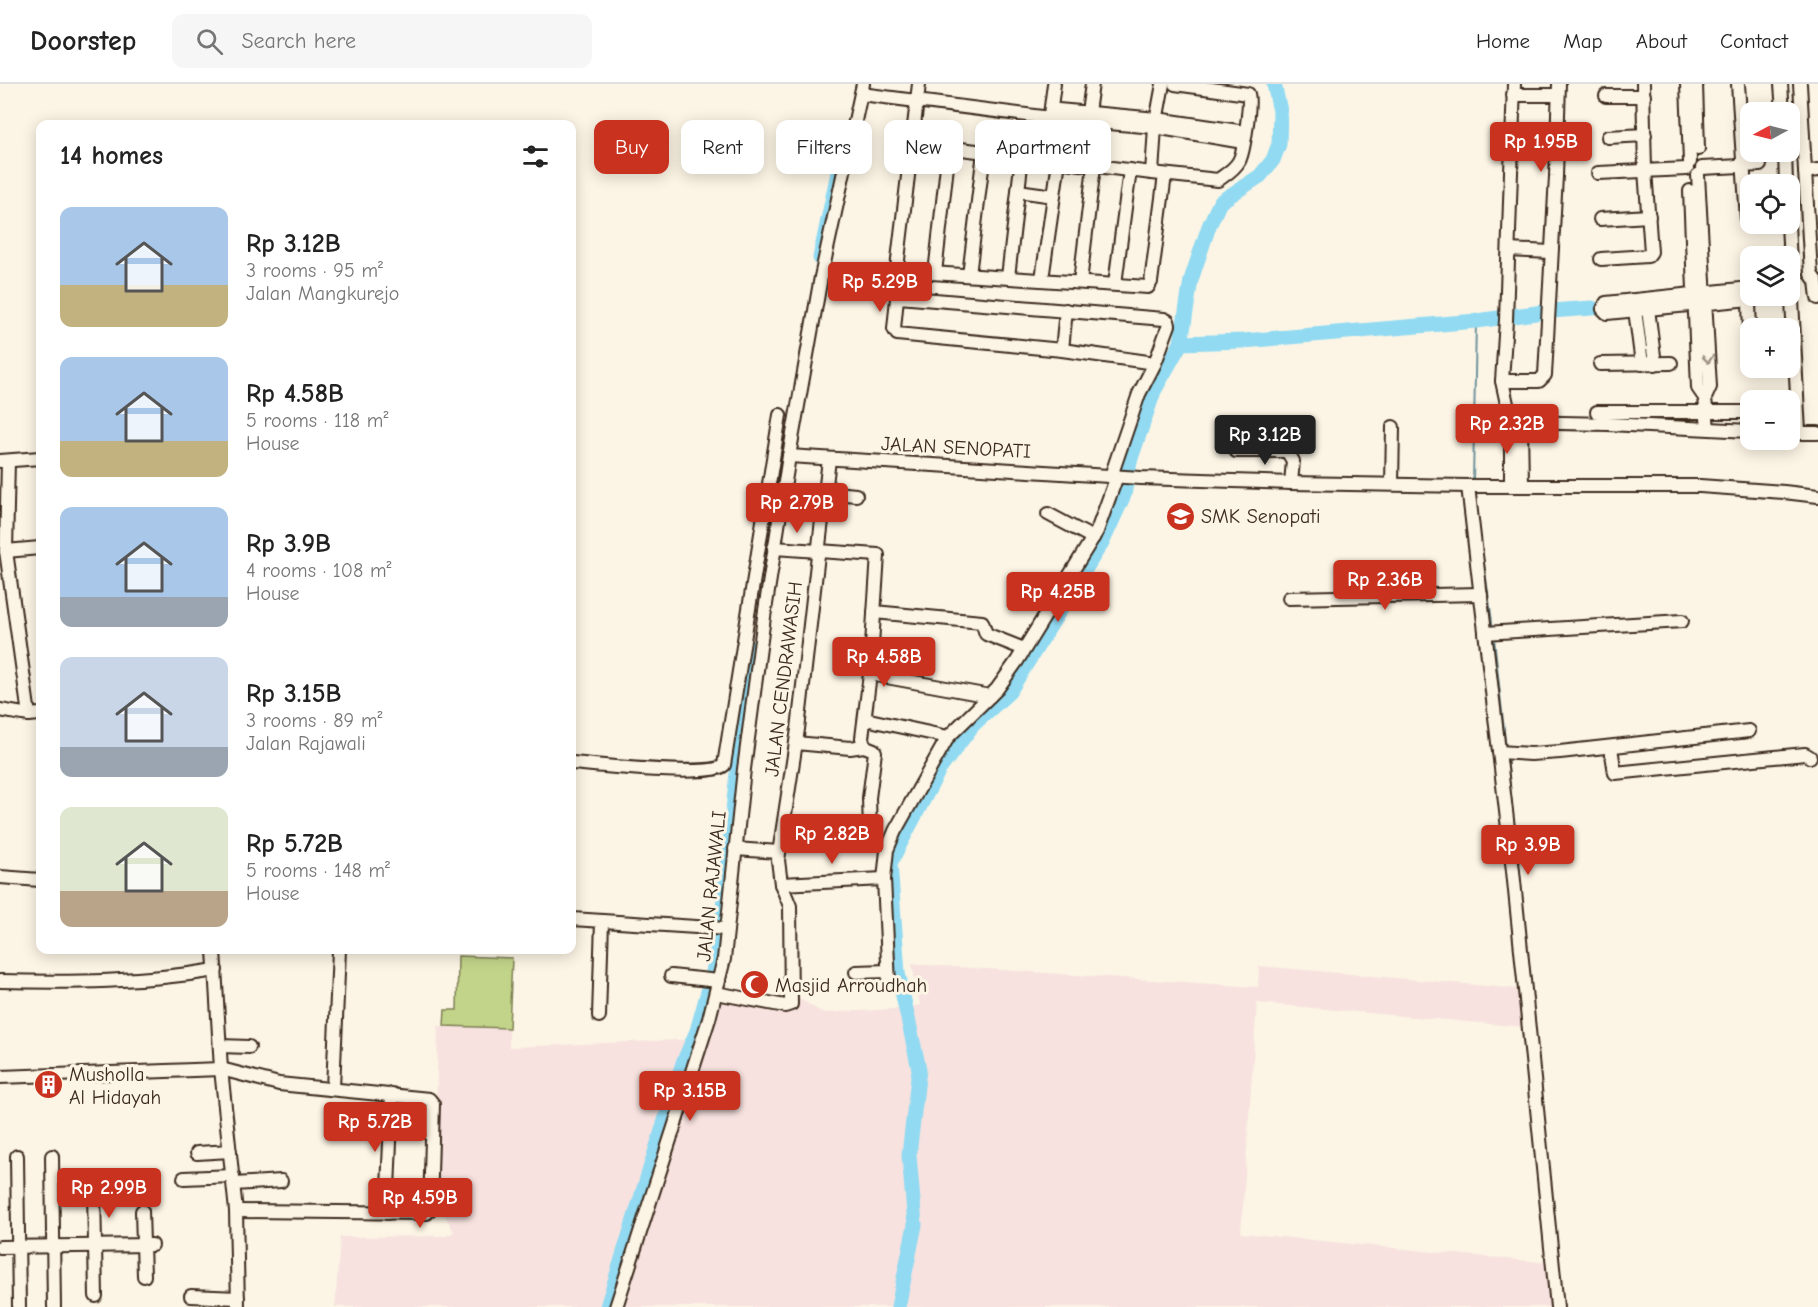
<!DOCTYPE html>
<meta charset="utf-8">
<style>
body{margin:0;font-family:"Comic Neue",sans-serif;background:#f6f6f6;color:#222;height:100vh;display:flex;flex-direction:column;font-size:22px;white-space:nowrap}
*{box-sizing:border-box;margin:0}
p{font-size:20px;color:#767676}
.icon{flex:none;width:33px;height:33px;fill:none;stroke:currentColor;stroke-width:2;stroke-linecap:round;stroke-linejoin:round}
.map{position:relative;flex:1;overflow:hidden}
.side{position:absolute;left:36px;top:36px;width:540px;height:834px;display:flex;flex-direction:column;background:#fff;border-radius:12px;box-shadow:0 3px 15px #0003}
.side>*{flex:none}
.banner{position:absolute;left:594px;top:36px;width:570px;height:54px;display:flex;gap:12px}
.needle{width:39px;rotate:263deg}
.controls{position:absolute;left:1740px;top:18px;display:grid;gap:12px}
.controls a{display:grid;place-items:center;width:60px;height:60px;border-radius:12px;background:#fff;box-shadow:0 3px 15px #0003;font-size:30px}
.price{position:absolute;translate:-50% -51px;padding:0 14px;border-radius:6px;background:#c8321e;color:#fff;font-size:20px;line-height:39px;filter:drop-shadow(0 2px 3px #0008)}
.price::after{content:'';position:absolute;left:50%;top:36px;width:18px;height:14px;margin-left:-9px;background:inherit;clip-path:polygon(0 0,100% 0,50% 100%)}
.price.active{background:#222;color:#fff}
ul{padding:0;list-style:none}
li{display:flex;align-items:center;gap:18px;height:150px;padding:0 24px}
li span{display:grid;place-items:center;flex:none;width:168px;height:120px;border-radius:12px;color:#555}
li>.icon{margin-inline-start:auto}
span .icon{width:72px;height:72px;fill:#fffc;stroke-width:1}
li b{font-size:26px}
h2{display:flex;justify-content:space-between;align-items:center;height:72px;padding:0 24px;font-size:26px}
.tag{padding:0 21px;border-radius:12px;background:#fff;box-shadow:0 3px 15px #0003;font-size:21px;line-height:54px}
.tag.active{background:#c8321e;color:#fff}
header{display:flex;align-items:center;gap:36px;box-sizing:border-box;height:84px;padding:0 30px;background:#fff;border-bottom:2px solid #e0e0e0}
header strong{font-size:28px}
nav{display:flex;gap:33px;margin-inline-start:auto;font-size:21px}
.search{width:420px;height:54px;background:#f6f6f6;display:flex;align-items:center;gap:15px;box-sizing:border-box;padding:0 21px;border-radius:12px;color:#767676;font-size:22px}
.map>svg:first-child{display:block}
</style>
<header>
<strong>Doorstep</strong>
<div class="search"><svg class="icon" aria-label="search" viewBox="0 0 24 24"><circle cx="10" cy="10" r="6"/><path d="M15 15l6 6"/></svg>Search here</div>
<nav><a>Home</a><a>Map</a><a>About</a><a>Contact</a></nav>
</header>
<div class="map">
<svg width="1818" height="1223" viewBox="0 0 1818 1223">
<rect width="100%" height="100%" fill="#fcf5e5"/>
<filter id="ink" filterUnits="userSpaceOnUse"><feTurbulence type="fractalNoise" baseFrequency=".0167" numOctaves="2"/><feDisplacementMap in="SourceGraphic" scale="12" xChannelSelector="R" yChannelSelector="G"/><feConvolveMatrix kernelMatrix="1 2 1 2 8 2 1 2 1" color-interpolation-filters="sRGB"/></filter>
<g filter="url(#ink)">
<path fill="#f7e2df" d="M912,880L1258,903L1259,882L1521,905L1524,943L1257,919L1241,1149L1560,1180L1563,1223H335L340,1153L446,1152L454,1148L434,1111L438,942L509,944V963L701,955L715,914L795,926L797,913L823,929L893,925L920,921Z"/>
<path fill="#c2d489" stroke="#7e7f54" stroke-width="1.5" d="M458,872L512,874L509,944L444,942L445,926H457Z"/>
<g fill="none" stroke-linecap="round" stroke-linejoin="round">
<g stroke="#6f949d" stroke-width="2">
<path d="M1473,397L1476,237"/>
<path d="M1479,444L1493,545"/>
<path d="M1494,554L1506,665"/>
<path d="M1507,673L1516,763"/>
</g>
<g stroke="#91daf2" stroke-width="15">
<path d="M820,174L841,74"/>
<path d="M1181,259L1243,257L1476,237L1551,227L1592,224"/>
<path d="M607,1223L683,979L697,947L712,893L720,851L738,679L754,564"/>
<path d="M898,1223L915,1141L909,1071L919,985L898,889L890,779L939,686L973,641L1009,608L1104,455L1124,411L1130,377L1154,307L1181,259L1191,196L1209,142L1220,118L1260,92L1273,76L1279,60L1280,27L1274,0"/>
</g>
<defs>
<g id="minor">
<path d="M919,0L897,184L900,187L1148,203L1151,198L1165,91"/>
<path d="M1163,0L1155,43L1152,89L1218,96C1225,91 1235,85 1239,77C1244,68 1251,19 1248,10L1175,0"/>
<path d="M1687,0L1690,78"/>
<path d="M1696,0L1698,65"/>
<path d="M1738,0L1747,136"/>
<path d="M1781,0L1783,28"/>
<path d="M1800,0L1811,190L1816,197L1818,214"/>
<path d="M861,10L1050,34L1155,43L1243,58"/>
<path d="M1513,11H1558"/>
<path d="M1606,12H1644"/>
<path d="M1058,26L1157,35L1245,48"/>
<path d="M1088,28L1092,0"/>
<path d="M1608,53L1645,51"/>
<path d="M913,59L1152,89"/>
<path d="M1785,68L1786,100"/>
<path d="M1044,76L1054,0"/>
<path d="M1702,84L1760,81"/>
<path d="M1805,88L1818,86"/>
<path d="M1598,89L1687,85"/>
<path d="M1698,91L1710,303L1705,314L1708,344"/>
<path d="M1018,107L1054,112"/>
<path d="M1690,107L1698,304L1705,314"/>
<path d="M1600,135L1649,132"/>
<path d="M1788,140L1799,349"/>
<path d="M1509,166L1551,168"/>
<path d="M1601,175L1648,172L1651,168L1645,86L1643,0"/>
<path d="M935,189L949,64"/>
<path d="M969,191L984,68"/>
<path d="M1008,193L1022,73"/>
<path d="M1042,195L1059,77"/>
<path d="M1080,198L1094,82"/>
<path d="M1115,200L1130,86"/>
<path d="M1750,204L1606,219L1603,225L1607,229L1760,214L1763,212"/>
<path d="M1749,215L1750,253"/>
<path d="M1648,225L1655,280"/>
<path d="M1635,226L1642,280"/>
<path d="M1062,266L1066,226"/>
<path d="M1600,280L1671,279"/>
<path d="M1502,297H1539L1545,291L1556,92L1559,0"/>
<path d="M1597,328H1750"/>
<path d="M1511,338L1608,340L1750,347"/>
<path d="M1521,339L1522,402"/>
<path d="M1790,349H1818"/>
<path d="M1236,367H1287L1293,377L1291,399"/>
<path d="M789,372L1141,394L1291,399L1468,402H1700L1784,408L1818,412"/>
<path d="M0,377L40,374"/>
<path d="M8,377L6,467L29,631"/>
<path d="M1111,392L1139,310L1155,279L1169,241L1168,237L1164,235L899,213L897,214L894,245L897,250L1062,266L1155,279"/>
<path d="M1392,400L1393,343"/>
<path d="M1468,402L1513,787L1557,1223"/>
<path d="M1511,402V338L1502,297L1506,236L1514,0"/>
<path d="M825,408L856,411"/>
<path d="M1048,430L1093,454"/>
<path d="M774,464L878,471L870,590L862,654L864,662L874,666L875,668L869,714L870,746"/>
<path d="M6,467L40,464"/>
<path d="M1289,514L1481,510"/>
<path d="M874,528L982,538L986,550L1024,565"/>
<path d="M1485,549L1682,537"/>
<path d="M870,590L990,612"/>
<path d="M0,626L29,631L40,630"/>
<path d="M865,635L948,653"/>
<path d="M796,659L850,664L864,662"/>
<path d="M1611,664L1615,689L1805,670L1810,673"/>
<path d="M1499,668L1531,670L1560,668L1749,647"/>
<path d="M572,679C594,681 712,694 724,681L780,331"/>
<path d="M735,765L779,768"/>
<path d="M0,793L40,796"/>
<path d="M781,800L884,795"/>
<path d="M572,835L727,845"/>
<path d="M214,866L221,985L236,1127L238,1223"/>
<path d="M856,888L888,887"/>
<path d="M671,892L719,897"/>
<path d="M0,897C72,899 144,898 216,886"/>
<path d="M889,900L884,795L887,766L895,747L948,653L997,605L1017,577L1097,447L1117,392"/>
<path d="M716,909L785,922L791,920L790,822L781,800L778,776L798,645L829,375"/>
<path d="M599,932L602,837"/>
<path d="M220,962L249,963"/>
<path d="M0,993L221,985L279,1000L429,1015L433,1020L430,1125L427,1129L236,1127"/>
<path d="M333,1004L339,866"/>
<path d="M197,1069L230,1067"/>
<path d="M17,1072L19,1223"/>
<path d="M52,1072L54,1223"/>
<path d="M184,1094L233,1092"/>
<path d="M234,1100L281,1097"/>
<path d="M94,1108L96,1212"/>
<path d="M142,1127L144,1192"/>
<path d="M387,1129L392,1010"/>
<path d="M0,1163L152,1161"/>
<path d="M191,1212L238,1214"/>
<path d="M616,1223L709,935L724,875L744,685L764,533L789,372L821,193L863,0"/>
</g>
</defs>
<use href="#minor" stroke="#3b2a1e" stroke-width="16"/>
<use href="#minor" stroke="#fcf5e5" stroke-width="12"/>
</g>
<defs><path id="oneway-chevron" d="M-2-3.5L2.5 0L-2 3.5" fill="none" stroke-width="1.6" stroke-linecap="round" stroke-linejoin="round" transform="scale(1.5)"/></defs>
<use stroke="#9c9082" href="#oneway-chevron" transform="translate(1708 275) rotate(86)"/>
</g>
<defs>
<symbol id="school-disc" viewBox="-11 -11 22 22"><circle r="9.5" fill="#c8321e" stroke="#fcf5e5"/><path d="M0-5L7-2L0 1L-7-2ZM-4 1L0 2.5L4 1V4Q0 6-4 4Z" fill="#fff"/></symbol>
<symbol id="mosque-disc" viewBox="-11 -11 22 22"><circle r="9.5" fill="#c8321e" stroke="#fcf5e5"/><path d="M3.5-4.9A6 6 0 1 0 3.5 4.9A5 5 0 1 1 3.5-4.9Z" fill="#fff"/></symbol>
<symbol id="building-disc" viewBox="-11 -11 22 22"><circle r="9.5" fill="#c8321e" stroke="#fcf5e5"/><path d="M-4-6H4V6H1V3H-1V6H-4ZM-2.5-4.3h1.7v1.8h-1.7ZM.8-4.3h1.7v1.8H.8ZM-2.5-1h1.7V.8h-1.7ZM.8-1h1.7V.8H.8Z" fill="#fff"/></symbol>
</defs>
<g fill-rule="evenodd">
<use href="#school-disc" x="1164" y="416" width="33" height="33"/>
<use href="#mosque-disc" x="738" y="884" width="33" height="33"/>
<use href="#building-disc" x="32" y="984" width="33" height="33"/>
</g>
<g text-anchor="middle" stroke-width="6" stroke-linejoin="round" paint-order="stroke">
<g font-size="20" fill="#3b2a1e" stroke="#fcf5e5">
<text transform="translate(956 363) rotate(3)" y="7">JALAN SENOPATI</text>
<text transform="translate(783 595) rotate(-83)" y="7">JALAN CENDRAWASIH</text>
<text transform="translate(711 802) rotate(-84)" y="7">JALAN RAJAWALI</text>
</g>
<g font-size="20" fill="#3b2a1e" stroke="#fcf5e5" text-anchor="start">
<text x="1201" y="439">SMK Senopati</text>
<text x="775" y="908">Masjid Arroudhah</text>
<text x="69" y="997">Musholla<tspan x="69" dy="23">Al Hidayah</tspan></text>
</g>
</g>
</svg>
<div class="controls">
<a><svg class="needle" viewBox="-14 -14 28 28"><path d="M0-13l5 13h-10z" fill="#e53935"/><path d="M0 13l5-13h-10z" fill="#767676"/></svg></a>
<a><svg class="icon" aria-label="locate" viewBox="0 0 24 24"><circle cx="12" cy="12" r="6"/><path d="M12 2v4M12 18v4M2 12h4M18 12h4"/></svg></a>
<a><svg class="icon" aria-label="layers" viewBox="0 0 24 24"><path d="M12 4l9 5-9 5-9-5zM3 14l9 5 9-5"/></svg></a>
<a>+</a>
<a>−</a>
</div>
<b class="price" style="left:1541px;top:89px">Rp 1.95B</b>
<b class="price" style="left:880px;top:229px">Rp 5.29B</b>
<b class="price" style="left:1507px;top:371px">Rp 2.32B</b>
<b class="price active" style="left:1265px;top:382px">Rp 3.12B</b>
<b class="price" style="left:797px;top:450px">Rp 2.79B</b>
<b class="price" style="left:1385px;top:527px">Rp 2.36B</b>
<b class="price" style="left:1058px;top:539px">Rp 4.25B</b>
<b class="price" style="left:884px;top:604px">Rp 4.58B</b>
<b class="price" style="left:832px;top:781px">Rp 2.82B</b>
<b class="price" style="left:1528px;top:792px">Rp 3.9B</b>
<b class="price" style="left:690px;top:1038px">Rp 3.15B</b>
<b class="price" style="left:375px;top:1069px">Rp 5.72B</b>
<b class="price" style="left:109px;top:1135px">Rp 2.99B</b>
<b class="price" style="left:420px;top:1145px">Rp 4.59B</b>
<div class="banner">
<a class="tag active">Buy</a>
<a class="tag">Rent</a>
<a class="tag">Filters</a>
<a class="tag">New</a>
<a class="tag">Apartment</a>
</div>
<section class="side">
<h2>14 homes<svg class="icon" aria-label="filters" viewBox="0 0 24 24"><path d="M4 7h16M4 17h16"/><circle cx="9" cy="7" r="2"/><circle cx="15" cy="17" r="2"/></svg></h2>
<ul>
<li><span style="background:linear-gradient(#a9c7e8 65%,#c2b280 0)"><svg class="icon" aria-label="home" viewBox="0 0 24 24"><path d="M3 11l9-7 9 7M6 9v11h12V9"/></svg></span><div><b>Rp 3.12B</b><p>3 rooms · 95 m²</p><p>Jalan Mangkurejo</p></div></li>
<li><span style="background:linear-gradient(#a9c7e8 70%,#c2b280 0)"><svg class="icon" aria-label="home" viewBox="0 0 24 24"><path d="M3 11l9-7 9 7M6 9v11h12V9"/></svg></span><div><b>Rp 4.58B</b><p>5 rooms · 118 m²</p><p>House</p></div></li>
<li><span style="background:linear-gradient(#a9c7e8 75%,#9aa5b1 0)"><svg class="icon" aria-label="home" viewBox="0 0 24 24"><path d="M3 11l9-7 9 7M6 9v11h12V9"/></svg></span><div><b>Rp 3.9B</b><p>4 rooms · 108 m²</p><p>House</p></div></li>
<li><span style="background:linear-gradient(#c9d6e8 75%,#9aa5b1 0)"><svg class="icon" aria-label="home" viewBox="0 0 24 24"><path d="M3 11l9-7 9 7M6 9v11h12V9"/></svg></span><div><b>Rp 3.15B</b><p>3 rooms · 89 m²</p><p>Jalan Rajawali</p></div></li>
<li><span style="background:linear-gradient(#dfe7d0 70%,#b9a48a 0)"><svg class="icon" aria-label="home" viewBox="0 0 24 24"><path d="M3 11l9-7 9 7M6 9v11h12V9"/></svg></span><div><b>Rp 5.72B</b><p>5 rooms · 148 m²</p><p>House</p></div></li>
</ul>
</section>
</div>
